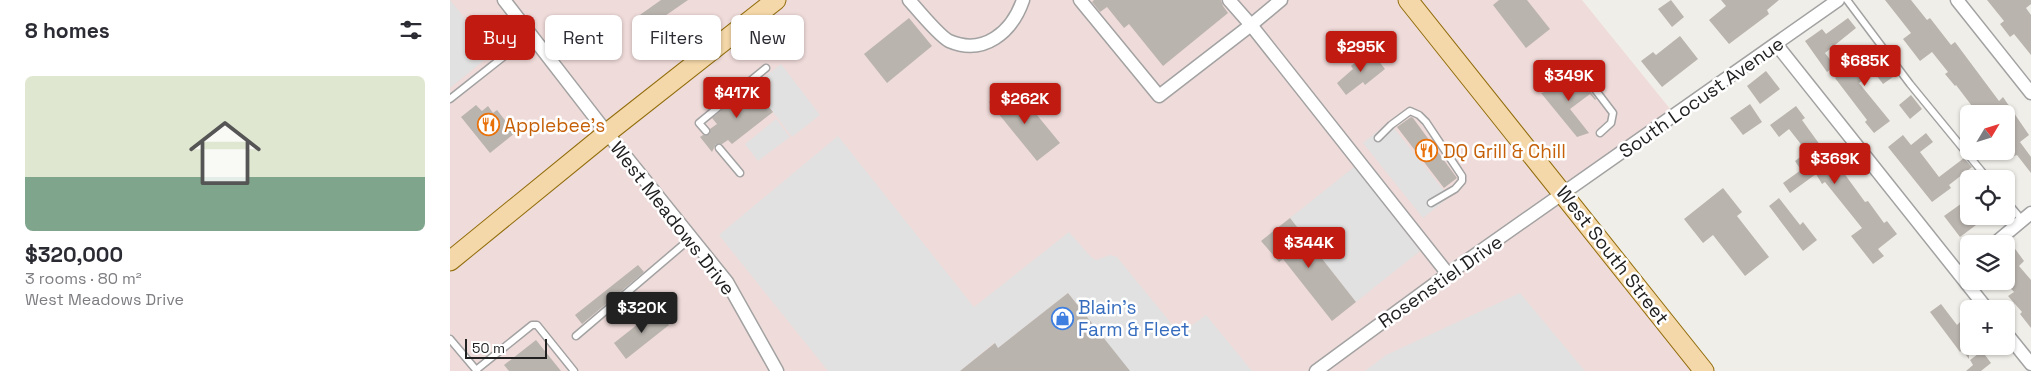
<!DOCTYPE html>
<meta charset="utf-8">
<style>
body{margin:0;font-family:"Space Grotesk",sans-serif;background:#f7f7f7;color:#2b2b33;height:100vh;display:flex;flex-direction:column;font-size:19px;white-space:nowrap}
*{box-sizing:border-box;margin:0}
p{font-size:16px;color:#7c7c81}
.icon{flex:none;width:28px;height:28px;fill:none;stroke:currentColor;stroke-width:2;stroke-linecap:round;stroke-linejoin:round}
.map{position:relative;flex:1;overflow:hidden}
.drawer{display:flex;flex-direction:column;background:#fff;width:450px}
.drawer>*{flex:none}
.banner{position:absolute;left:15px;top:15px;width:475px;height:45px;display:flex;gap:10px}
.needle{width:32px;rotate:52deg}
.buttons{position:absolute;left:1510px;top:105px;display:grid;gap:10px}
.buttons a{display:grid;place-items:center;width:55px;height:55px;border-radius:8px;background:#fff;box-shadow:0 1px 4px #0004;font-size:25px}
.scale{position:absolute;left:15px;bottom:12px;width:82px;box-sizing:border-box;padding-left:5px;border:2px solid #212121;border-top:0;font-size:14px;line-height:18px;white-space:nowrap;color:#212121;-webkit-text-stroke:4px #fff;paint-order:stroke}
.price{position:absolute;translate:-50% -42px;padding:0 11px;border-radius:5px;background:#c11a10;color:#fff;font-size:16px;line-height:32px;filter:drop-shadow(0 1px 2px #0008)}
.price::after{content:'';position:absolute;left:50%;top:30px;width:15px;height:11px;margin-left:-8px;background:inherit;clip-path:polygon(0 0,100% 0,50% 100%)}
.price.selected{background:#222;color:#fff}
ul{padding:0;list-style:none}
li{display:grid;align-content:center;gap:10px;height:265px;padding:0 25px}
li span{display:grid;place-items:center;height:155px;border-radius:8px;color:#555}
li>.icon{margin-inline-start:auto}
span .icon{width:90px;height:90px;fill:#fffc;stroke-width:1}
li b{font-size:21px}
h2{display:flex;justify-content:space-between;align-items:center;height:60px;padding:0 25px;font-size:21px}
.pill{padding:0 18px;border-radius:8px;background:#fff;box-shadow:0 1px 4px #0004;font-size:18px;line-height:45px}
.pill.selected{background:#c11a10;color:#fff}
main{display:flex;flex:1;min-height:0}
.map>svg:first-child{display:block}
</style>
<main>
<section class="drawer">
<h2>8 homes<svg class="icon" aria-label="filters" viewBox="0 0 24 24"><path d="M4 7h16M4 17h16"/><circle cx="9" cy="7" r="2"/><circle cx="15" cy="17" r="2"/></svg></h2>
<ul>
<li><span style="background:linear-gradient(#dfe7d0 65%,#7fa58c 0)"><svg class="icon" aria-label="home" viewBox="0 0 24 24"><path d="M3 11l9-7 9 7M6 9v11h12V9"/></svg></span><div><b>$320,000</b><p>3 rooms · 80 m²</p><p>West Meadows Drive</p></div></li>
</ul>
</section>
<div class="map">
<svg width="1581" height="371" viewBox="0 0 1581 371">
<rect width="100%" height="100%" fill="#f0eee8"/>
<path fill="#efdbd9" d="M0,0H1132L1225,115L1114,193L1254,371H0Z"/>
<g fill="#e1e1e1">
<path d="M0,0L43,53L0,88Z"/>
<path d="M331,64L370,115L342,137L303,86Z"/>
<path d="M326,119L340,137L308,161L295,144Z"/>
<path d="M939,122L999,197L973,218L913,143Z"/>
<path d="M388,136L524,307L619,232L641,257L646,260L660,255L667,257L725,328H738L756,315L802,371H679L618,293L548,348L544,343L510,371H378L269,235Z"/>
<path d="M904,167L970,251L906,302L840,218Z"/>
<path d="M1070,293L1135,371H915L936,355Z"/>
</g>
<g fill="#bab4ae">
<path d="M211,0H238L196,29L187,17Z"/>
<path d="M644,0H771L773,6L778,13L713,66L679,24L674,28L657,7L650,12L642,2Z"/>
<path d="M1049,0H1077L1100,29L1076,48L1043,5Z"/>
<path d="M1221,0L1234,17L1222,27L1208,9Z"/>
<path d="M1271,0H1329L1317,10L1319,14L1279,44L1259,20L1276,6Z"/>
<path d="M1435,0H1461L1477,20L1480,18L1501,45L1505,42L1549,101L1553,97L1579,135L1570,142L1581,157V173L1567,155L1564,156L1556,145V114H1528L1506,85L1505,86L1495,74L1498,72L1482,52L1470,61L1453,39L1461,33Z"/>
<path d="M1537,0H1581V4L1576,8L1581,15V55L1564,34L1560,37L1550,24L1554,21Z"/>
<path d="M459,18L482,46L437,83L414,54Z"/>
<path d="M1398,18L1406,28L1375,53L1385,66L1377,72L1355,41L1372,29L1376,34Z"/>
<path d="M1230,36L1248,59L1212,87L1191,61L1203,52L1206,55Z"/>
<path d="M1416,46L1434,70L1436,68L1443,77L1433,84L1424,72L1409,83L1440,121L1424,133L1415,122L1417,120L1385,78L1408,60L1404,55Z"/>
<path d="M920,50L935,69L915,85L913,82L896,95L887,83L903,69L901,66Z"/>
<path d="M1124,71L1146,99L1145,100L1140,94L1120,109L1139,133L1127,137L1091,93L1115,87L1111,81Z"/>
<path d="M1316,71L1330,89L1310,104L1297,86Z"/>
<path d="M302,86L323,112L282,144L278,140L272,144H266L262,152L250,137L253,135L260,134V129L267,124L262,118Z"/>
<path d="M556,88L576,113L582,109L610,143L587,161L539,102Z"/>
<path d="M1461,95L1472,109L1460,119L1449,105Z"/>
<path d="M1300,104L1312,122L1293,135L1280,118Z"/>
<path d="M26,105L32,111L38,106L43,113L47,110L65,133L40,153L11,117Z"/>
<path d="M1346,106L1355,118L1352,120L1378,156L1380,154L1415,202L1418,201L1434,223L1437,221L1447,234L1428,249L1434,256L1423,264L1401,236L1412,228L1375,182L1372,184L1366,174L1340,193L1333,183L1351,170L1345,161L1357,152L1339,129L1329,137L1320,125Z"/>
<path d="M961,117L963,118L1007,178L994,188L947,127Z"/>
<path d="M1476,133L1483,142L1470,152L1489,177L1514,158L1522,167L1499,185L1501,188L1482,202L1438,147L1453,135L1461,145Z"/>
<path d="M1273,188L1292,212L1287,216L1319,257L1295,276L1263,235L1253,243L1234,219Z"/>
<path d="M1329,198L1350,225L1353,222L1367,240L1353,251L1319,206Z"/>
<path d="M1519,198V216H1538L1510,237L1494,216Z"/>
<path d="M840,218L906,302L882,321L833,259L829,262L811,241Z"/>
<path d="M1563,246L1574,261L1569,266L1581,280V328L1570,314L1572,312L1558,296L1564,292L1556,283V251Z"/>
<path d="M188,265L194,272L132,324L125,315Z"/>
<path d="M618,293L680,371H510L545,343L548,348Z"/>
<path d="M1491,304L1507,325L1511,321L1519,330V359L1512,350L1510,352L1480,312Z"/>
<path d="M207,309L219,325L176,359L164,343Z"/>
<path d="M86,340L111,371H59L54,365Z"/>
<path d="M1532,351L1541,363L1531,371H1516L1523,365L1520,360Z"/>
</g>
<g fill="none" stroke-linecap="round" stroke-linejoin="round">
<defs>
<g id="service">
<path d="M1397,0L1460,84L1538,179"/>
<path d="M1101,80L1121,65L1127,66L1131,71L1163,113L1161,123L1150,133"/>
<path d="M0,99L81,35"/>
<path d="M256,131L249,123L316,68"/>
<path d="M928,138L941,125L960,111L969,115L976,122L1012,176V181L1005,189L981,203"/>
<path d="M269,148L290,173"/>
<path d="M1556,201L1572,220"/>
<path d="M126,336L241,238"/>
<path d="M0,339L27,371"/>
<path d="M26,370L82,325H87L124,371"/>
</g>
<g id="minor">
<path d="M54,0L157,133L277,282L327,371"/>
<path d="M459,0C467,9 489,36 499,41C534,56 562,32 573,0"/>
<path d="M630,0L709,96L801,25L998,274"/>
<path d="M779,0L801,25L831,0"/>
<path d="M1507,0L1581,93"/>
<path d="M1326,44L1537,309"/>
<path d="M1544,244L1581,213"/>
<path d="M1509,273L1519,265"/>
<path d="M1556,333L1581,364"/>
<path d="M866,371L998,274L1388,0"/>
</g>
<g id="primary">
<path d="M958,0L1254,371"/>
<path d="M0,261L157,133L326,0"/>
</g>
</defs>
<use href="#service" stroke="#a2a2a2" stroke-width="9"/>
<use href="#minor" stroke="#a2a2a2" stroke-width="15"/>
<use href="#primary" stroke="#916d0c" stroke-width="21"/>
<use href="#service" stroke="#fff" stroke-width="6"/>
<use href="#minor" stroke="#fff" stroke-width="12"/>
<use href="#primary" stroke="#f5d8a9" stroke-width="19"/>
</g>
<defs>
<symbol id="restaurant-ring" viewBox="-11 -11 22 22"><circle r="9.5" fill="#fff" stroke="#e8710a" stroke-width="1.5"/><path d="M-5-6h1v4h1v-4h1v4h1v-4h1v5L-1.5 .5V6h-2V.5L-5-1ZM5-6V6H3V1.5H1.5Q1.5-4 5-6Z" fill="#e8710a"/></symbol>
<symbol id="shop-ring" viewBox="-11 -11 22 22"><circle r="9.5" fill="#fff" stroke="#3f7fe0" stroke-width="1.5"/><path d="M-5-2.5h2.3a2.7 3.5 0 0 1 5.4 0H5L5.5 6h-11ZM-1.5-2.5h3a1.5 2.3 0 0 0-3 0Z" fill="#3f7fe0"/></symbol>
</defs>
<g fill-rule="evenodd">
<use href="#restaurant-ring" x="26" y="112" width="25" height="25"/>
<use href="#restaurant-ring" x="964" y="138" width="25" height="25"/>
<use href="#shop-ring" x="600" y="306" width="25" height="25"/>
</g>
<g text-anchor="middle" stroke-width="5" stroke-linejoin="round" paint-order="stroke">
<g font-size="19" fill="#212121" stroke="#fff">
<text transform="translate(1251 97) rotate(-35)" y="7">South Locust Avenue</text>
<text transform="translate(223 218) rotate(52)" y="7">West Meadows Drive</text>
<text transform="translate(1163 255) rotate(52)" y="7">West South Street</text>
<text transform="translate(990 281) rotate(-35)" y="7">Rosenstiel Drive</text>
</g>
<g font-size="19" fill="#c56008" stroke="#fff" text-anchor="start">
<text x="54" y="132">Applebee's</text>
<text x="993" y="158">DQ Grill &amp; Chill</text>
</g>
<g font-size="19" fill="#366cbe" stroke="#fff" text-anchor="start">
<text x="628" y="314">Blain's<tspan x="628" dy="22">Farm &amp; Fleet</tspan></text>
</g>
</g>
</svg>
<div class="buttons">
<a><svg class="needle" viewBox="-14 -14 28 28"><path d="M0-13l5 13h-10z" fill="#e53935"/><path d="M0 13l5-13h-10z" fill="#7c7c81"/></svg></a>
<a><svg class="icon" aria-label="locate" viewBox="0 0 24 24"><circle cx="12" cy="12" r="6"/><path d="M12 2v4M12 18v4M2 12h4M18 12h4"/></svg></a>
<a><svg class="icon" aria-label="layers" viewBox="0 0 24 24"><path d="M12 4l9 5-9 5-9-5zM3 14l9 5 9-5"/></svg></a>
<a>+</a>
</div>
<div class="scale">50 m</div>
<b class="price" style="left:911px;top:73px">$295K</b>
<b class="price" style="left:1415px;top:87px">$685K</b>
<b class="price" style="left:1119px;top:102px">$349K</b>
<b class="price" style="left:287px;top:119px">$417K</b>
<b class="price" style="left:575px;top:125px">$262K</b>
<b class="price" style="left:1385px;top:185px">$369K</b>
<b class="price" style="left:859px;top:269px">$344K</b>
<b class="price selected" style="left:192px;top:334px">$320K</b>
<div class="banner">
<a class="pill selected">Buy</a>
<a class="pill">Rent</a>
<a class="pill">Filters</a>
<a class="pill">New</a>
</div>
</div>
</main>
